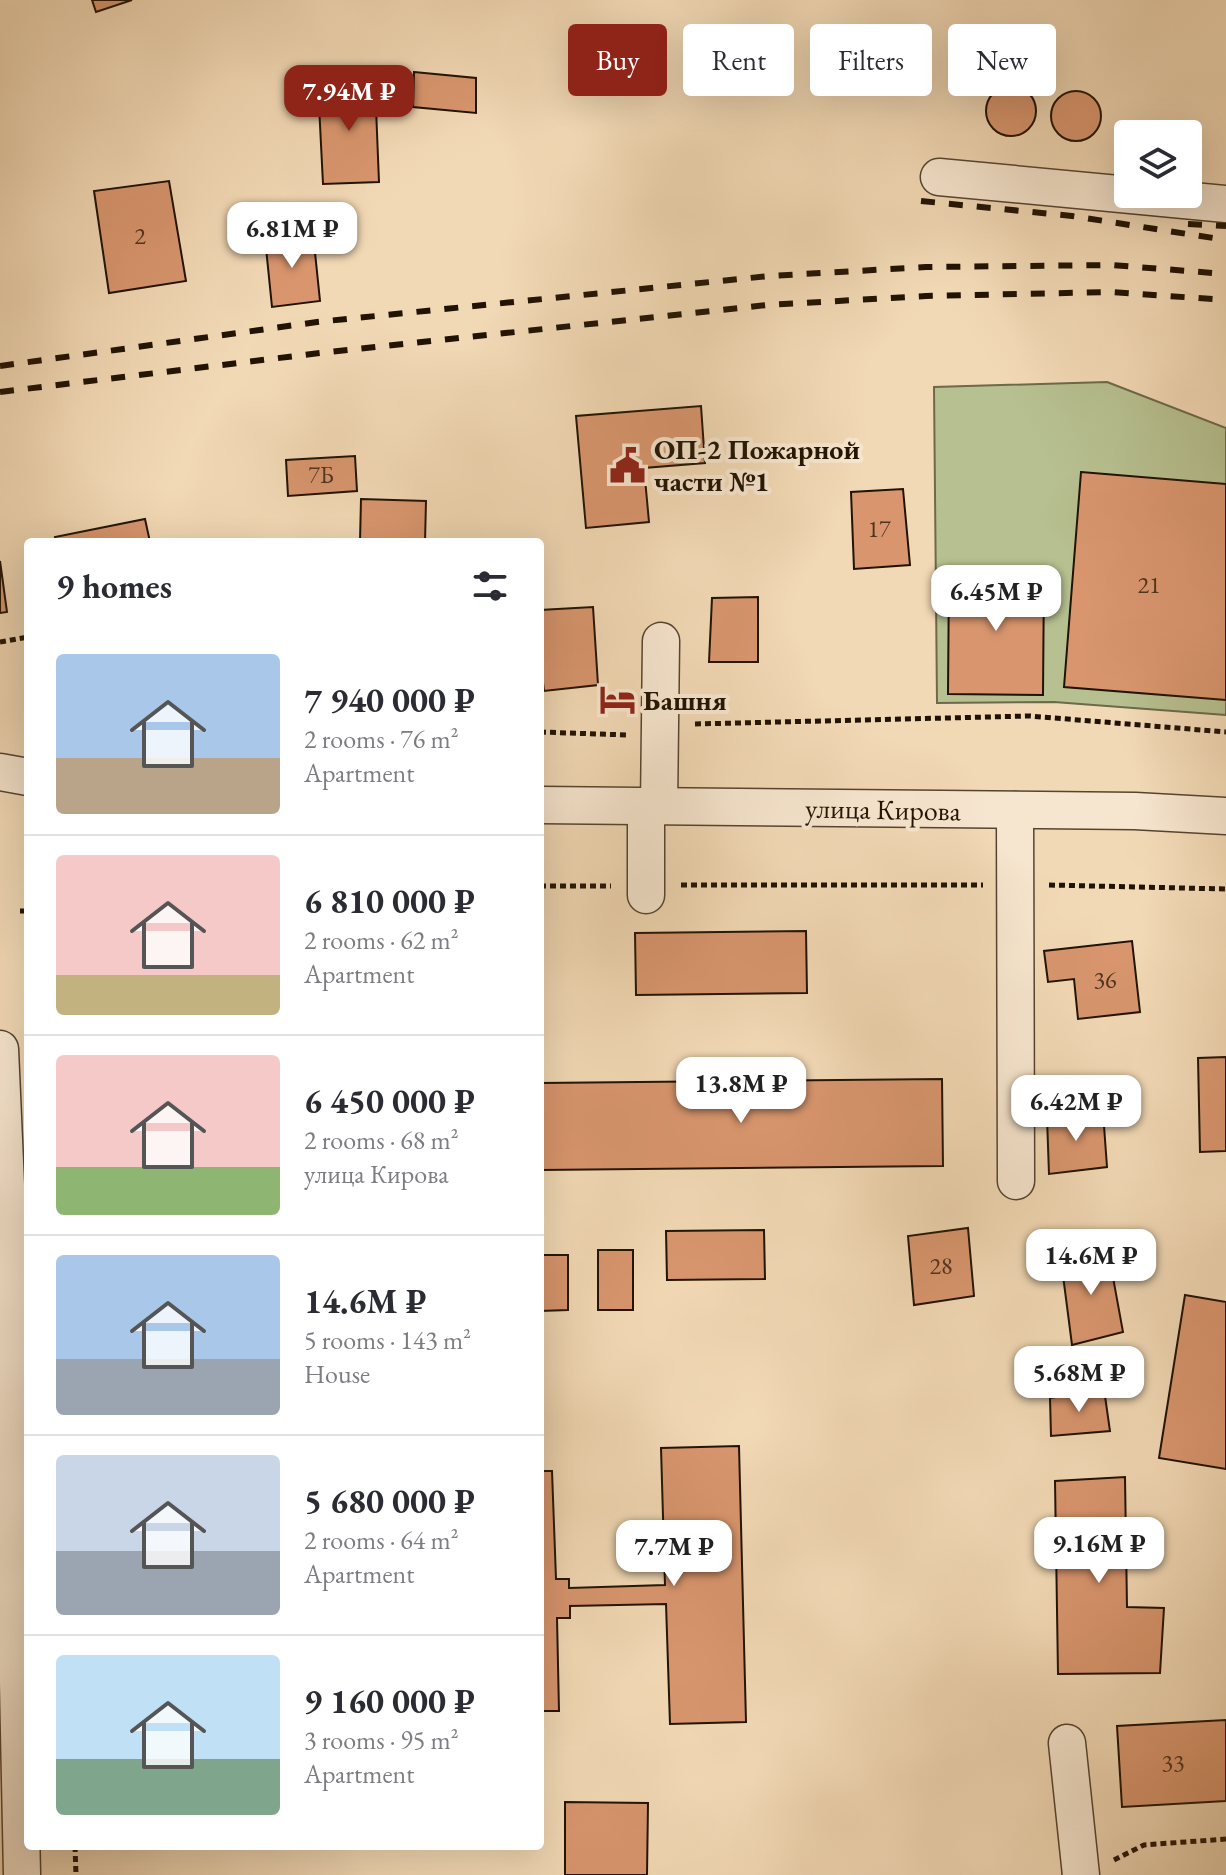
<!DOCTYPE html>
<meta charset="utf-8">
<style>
body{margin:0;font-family:"EB Garamond",serif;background:#f2f2f3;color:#2b2b33;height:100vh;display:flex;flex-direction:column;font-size:30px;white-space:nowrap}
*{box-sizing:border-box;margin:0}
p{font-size:26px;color:#7c7c81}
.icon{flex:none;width:44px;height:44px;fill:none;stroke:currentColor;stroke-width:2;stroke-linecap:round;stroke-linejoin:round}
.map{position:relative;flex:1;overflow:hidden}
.sheet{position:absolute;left:24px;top:538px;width:520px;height:1312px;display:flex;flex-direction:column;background:#fff;border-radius:8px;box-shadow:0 8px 32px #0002}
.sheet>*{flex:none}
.banner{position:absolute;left:568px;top:24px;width:538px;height:72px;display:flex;gap:16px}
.fabs{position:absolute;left:1114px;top:120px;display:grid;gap:16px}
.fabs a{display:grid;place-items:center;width:88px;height:88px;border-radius:8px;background:#fff;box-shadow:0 8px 32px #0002;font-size:40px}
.price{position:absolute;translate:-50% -68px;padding:0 18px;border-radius:16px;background:#fff;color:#222;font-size:26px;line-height:52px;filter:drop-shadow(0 2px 4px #0008)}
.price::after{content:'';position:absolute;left:50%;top:48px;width:24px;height:18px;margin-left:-12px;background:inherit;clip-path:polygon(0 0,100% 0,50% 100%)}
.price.active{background:#8f2418;color:#fff}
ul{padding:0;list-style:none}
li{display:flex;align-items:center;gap:24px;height:200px;padding:0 32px}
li+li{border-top:2px solid #e1e1e2}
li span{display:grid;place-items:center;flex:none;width:224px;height:160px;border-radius:8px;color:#555}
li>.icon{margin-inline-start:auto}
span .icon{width:96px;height:96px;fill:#fffc;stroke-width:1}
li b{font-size:34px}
h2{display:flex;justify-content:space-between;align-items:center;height:96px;padding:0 32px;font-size:34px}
.pill{padding:0 28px;border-radius:8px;background:#fff;box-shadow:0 8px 32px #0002;font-size:28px;line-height:72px}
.pill.active{background:#8f2418;color:#fff}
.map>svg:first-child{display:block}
</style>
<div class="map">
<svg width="1226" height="1875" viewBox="0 0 1226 1875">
<rect width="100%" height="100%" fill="#f2d9b5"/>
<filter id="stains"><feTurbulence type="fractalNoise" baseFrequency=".0025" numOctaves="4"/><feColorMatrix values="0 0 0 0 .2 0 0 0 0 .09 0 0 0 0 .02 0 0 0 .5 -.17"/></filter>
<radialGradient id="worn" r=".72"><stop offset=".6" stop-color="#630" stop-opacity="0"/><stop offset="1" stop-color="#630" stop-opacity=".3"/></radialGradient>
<path fill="#b7c090" stroke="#6c6a4a" stroke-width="2" d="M1107,382L1226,428V715L1054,702L937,703L934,387Z"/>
<g fill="#d9966e" stroke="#211303" stroke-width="2">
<path d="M92,0H132L96,12Z"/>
<path d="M414,72L476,78V113L413,107Z"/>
<path d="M375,83L379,182L323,184L318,85Z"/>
<circle cx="1011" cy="111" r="25"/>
<circle cx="1076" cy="116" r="25"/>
<path d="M169,181L186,281L109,293L94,191Z"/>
<path d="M313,233L320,301L272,307L265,238Z"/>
<path d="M701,406L705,463L644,468L649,522L586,528L576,416Z"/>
<path d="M355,456L357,491L288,496L286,460Z"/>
<path d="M1081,472L1226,484V700L1064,687Z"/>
<path d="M903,489L910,565L854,569L851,492Z"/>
<path d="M361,499L426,501L425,542H360Z"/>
<path d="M145,519L150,542H56L55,537Z"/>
<path d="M0,561L7,612L0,613Z"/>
<path d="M949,572H1044L1043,695L948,694Z"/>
<path d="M758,597V662H709L712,598Z"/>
<path d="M593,607L598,685L544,691L540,657V610Z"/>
<path d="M806,931L807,993L636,995L635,933Z"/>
<path d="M1132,941L1140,1012L1078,1019L1074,979L1048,982L1044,951Z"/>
<path d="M1226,1057V1151L1200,1152L1198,1058Z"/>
<path d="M942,1079L943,1166L540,1170V1083Z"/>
<path d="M1103,1112L1107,1167L1049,1174L1047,1118Z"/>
<path d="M968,1228L974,1296L914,1305L908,1236Z"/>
<path d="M764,1230L765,1279L667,1280L666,1231Z"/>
<rect x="598" y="1250" width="35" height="60"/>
<path d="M1108,1250L1123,1332L1072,1345L1061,1260Z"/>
<path d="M540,1255H568V1310L540,1311Z"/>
<path d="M1185,1295L1226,1302V1469L1159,1458Z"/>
<path d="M1104,1389L1110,1431L1051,1436L1050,1398Z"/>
<path d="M739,1446L746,1722L670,1724L666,1604L570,1606V1618H557L559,1711H540V1471H552L556,1579H569V1588L665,1585L661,1448Z"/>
<path d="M1125,1477L1127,1607L1164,1608L1160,1673L1058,1674L1055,1481Z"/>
<path d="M1226,1720V1801L1122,1807L1117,1726Z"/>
<path d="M565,1802L648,1803L647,1875H565Z"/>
</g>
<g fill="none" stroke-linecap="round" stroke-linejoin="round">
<defs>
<g id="minor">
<path d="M939,177L1226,204"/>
<path d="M0,772L28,777"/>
<path d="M540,805L1135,811L1226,816"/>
<path d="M646,807V895"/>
<path d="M659,807L661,641"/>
<path d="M1015,810L1016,1181"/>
<path d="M0,1049L9,1253L22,1875"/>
<path d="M1067,1743L1081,1875"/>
</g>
</defs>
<use href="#minor" stroke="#554430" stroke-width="39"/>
<g stroke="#211303" stroke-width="5" stroke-dasharray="6 4" stroke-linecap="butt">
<path d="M0,642L28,637"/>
<path d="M695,724L1030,716L1226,732"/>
<path d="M540,732L627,735"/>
<path d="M681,885H983"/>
<path d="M1049,885L1226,889"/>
<path d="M540,886H611"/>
<path d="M20,911H28"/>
<path d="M75,1846L76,1875"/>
<path d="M1114,1860L1144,1845L1226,1839"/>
</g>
<use href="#minor" stroke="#f7e6cf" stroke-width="36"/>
<g stroke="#211303" stroke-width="6" stroke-dasharray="14 14" stroke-linecap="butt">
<path d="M921,201L1072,216L1226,240"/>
<path d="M1188,224L1226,226"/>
<path d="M0,366L317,322L769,276L926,267L1112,265L1226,274"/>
<path d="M0,392L320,353L767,305L926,296L1111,292L1226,300"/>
</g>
</g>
<defs>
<symbol id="civic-bare" viewBox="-9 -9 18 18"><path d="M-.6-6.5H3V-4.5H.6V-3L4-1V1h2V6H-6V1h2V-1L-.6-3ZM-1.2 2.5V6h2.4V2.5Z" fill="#8f2418" stroke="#f7e6cf" stroke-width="2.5" paint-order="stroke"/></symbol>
<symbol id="hotel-bare" viewBox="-9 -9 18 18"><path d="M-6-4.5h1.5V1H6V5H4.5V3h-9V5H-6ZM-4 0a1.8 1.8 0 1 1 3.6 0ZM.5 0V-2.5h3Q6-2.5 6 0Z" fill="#8f2418" stroke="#f7e6cf" stroke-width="2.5" paint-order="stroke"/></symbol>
</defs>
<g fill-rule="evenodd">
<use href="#civic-bare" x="602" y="440" width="51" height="51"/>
<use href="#hotel-bare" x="592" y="674" width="51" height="51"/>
</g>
<g text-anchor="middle" stroke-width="8" stroke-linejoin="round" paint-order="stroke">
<g font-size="24" fill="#4f341e">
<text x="140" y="244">2</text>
<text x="321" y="483">7Б</text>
<text x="879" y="537">17</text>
<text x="1149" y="593">21</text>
<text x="1105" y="988">36</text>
<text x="941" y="1274">28</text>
<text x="1173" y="1771">33</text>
</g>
<g font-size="28" font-weight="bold" fill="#211303" stroke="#f7e6cf" text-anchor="start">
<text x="654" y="459">ОП-2 Пожарной<tspan x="654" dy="32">части №1</tspan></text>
<text x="643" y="710">Башня</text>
</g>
<g font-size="28" fill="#211303" stroke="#f7e6cf">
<text transform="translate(883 809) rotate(1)" y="10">улица Кирова</text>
</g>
</g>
<rect width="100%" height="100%" filter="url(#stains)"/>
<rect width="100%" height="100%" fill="url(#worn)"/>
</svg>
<div class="fabs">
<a><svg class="icon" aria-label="layers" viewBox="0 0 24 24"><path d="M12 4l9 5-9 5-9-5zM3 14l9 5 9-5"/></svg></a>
</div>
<b class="price active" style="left:349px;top:133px">7.94M ₽</b>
<b class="price" style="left:292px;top:270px">6.81M ₽</b>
<b class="price" style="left:996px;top:633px">6.45M ₽</b>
<b class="price" style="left:741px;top:1125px">13.8M ₽</b>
<b class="price" style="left:1076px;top:1143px">6.42M ₽</b>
<b class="price" style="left:1091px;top:1297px">14.6M ₽</b>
<b class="price" style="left:1079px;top:1414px">5.68M ₽</b>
<b class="price" style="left:1099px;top:1585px">9.16M ₽</b>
<b class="price" style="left:674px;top:1588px">7.7M ₽</b>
<div class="banner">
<a class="pill active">Buy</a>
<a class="pill">Rent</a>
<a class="pill">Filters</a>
<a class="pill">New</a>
</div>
<section class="sheet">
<h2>9 homes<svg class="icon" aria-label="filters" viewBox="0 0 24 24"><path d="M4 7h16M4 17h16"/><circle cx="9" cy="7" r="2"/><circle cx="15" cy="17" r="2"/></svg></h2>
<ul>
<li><span style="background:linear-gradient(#a9c7e8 65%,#b9a48a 0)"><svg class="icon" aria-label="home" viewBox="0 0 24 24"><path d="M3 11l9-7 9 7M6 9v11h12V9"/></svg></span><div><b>7 940 000 ₽</b><p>2 rooms · 76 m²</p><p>Apartment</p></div></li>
<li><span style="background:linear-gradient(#f6c9c9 75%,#c2b280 0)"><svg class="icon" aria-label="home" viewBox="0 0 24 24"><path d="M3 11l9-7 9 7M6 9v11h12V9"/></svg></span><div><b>6 810 000 ₽</b><p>2 rooms · 62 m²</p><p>Apartment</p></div></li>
<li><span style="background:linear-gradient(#f6c9c9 70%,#8fb573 0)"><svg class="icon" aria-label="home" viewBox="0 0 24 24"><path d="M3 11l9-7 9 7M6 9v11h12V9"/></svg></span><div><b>6 450 000 ₽</b><p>2 rooms · 68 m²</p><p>улица Кирова</p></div></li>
<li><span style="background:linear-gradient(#a9c7e8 65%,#9aa5b1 0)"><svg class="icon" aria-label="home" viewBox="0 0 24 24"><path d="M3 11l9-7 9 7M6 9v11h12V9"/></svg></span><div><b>14.6M ₽</b><p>5 rooms · 143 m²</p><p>House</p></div></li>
<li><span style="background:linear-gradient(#c9d6e8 60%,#9aa5b1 0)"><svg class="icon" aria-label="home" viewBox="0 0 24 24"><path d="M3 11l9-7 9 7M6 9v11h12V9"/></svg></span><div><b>5 680 000 ₽</b><p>2 rooms · 64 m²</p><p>Apartment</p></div></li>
<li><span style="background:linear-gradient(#bfe0f5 65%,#7fa58c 0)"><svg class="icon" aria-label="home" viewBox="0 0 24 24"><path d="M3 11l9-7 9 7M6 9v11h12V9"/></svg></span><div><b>9 160 000 ₽</b><p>3 rooms · 95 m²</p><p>Apartment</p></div></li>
</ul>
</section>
</div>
